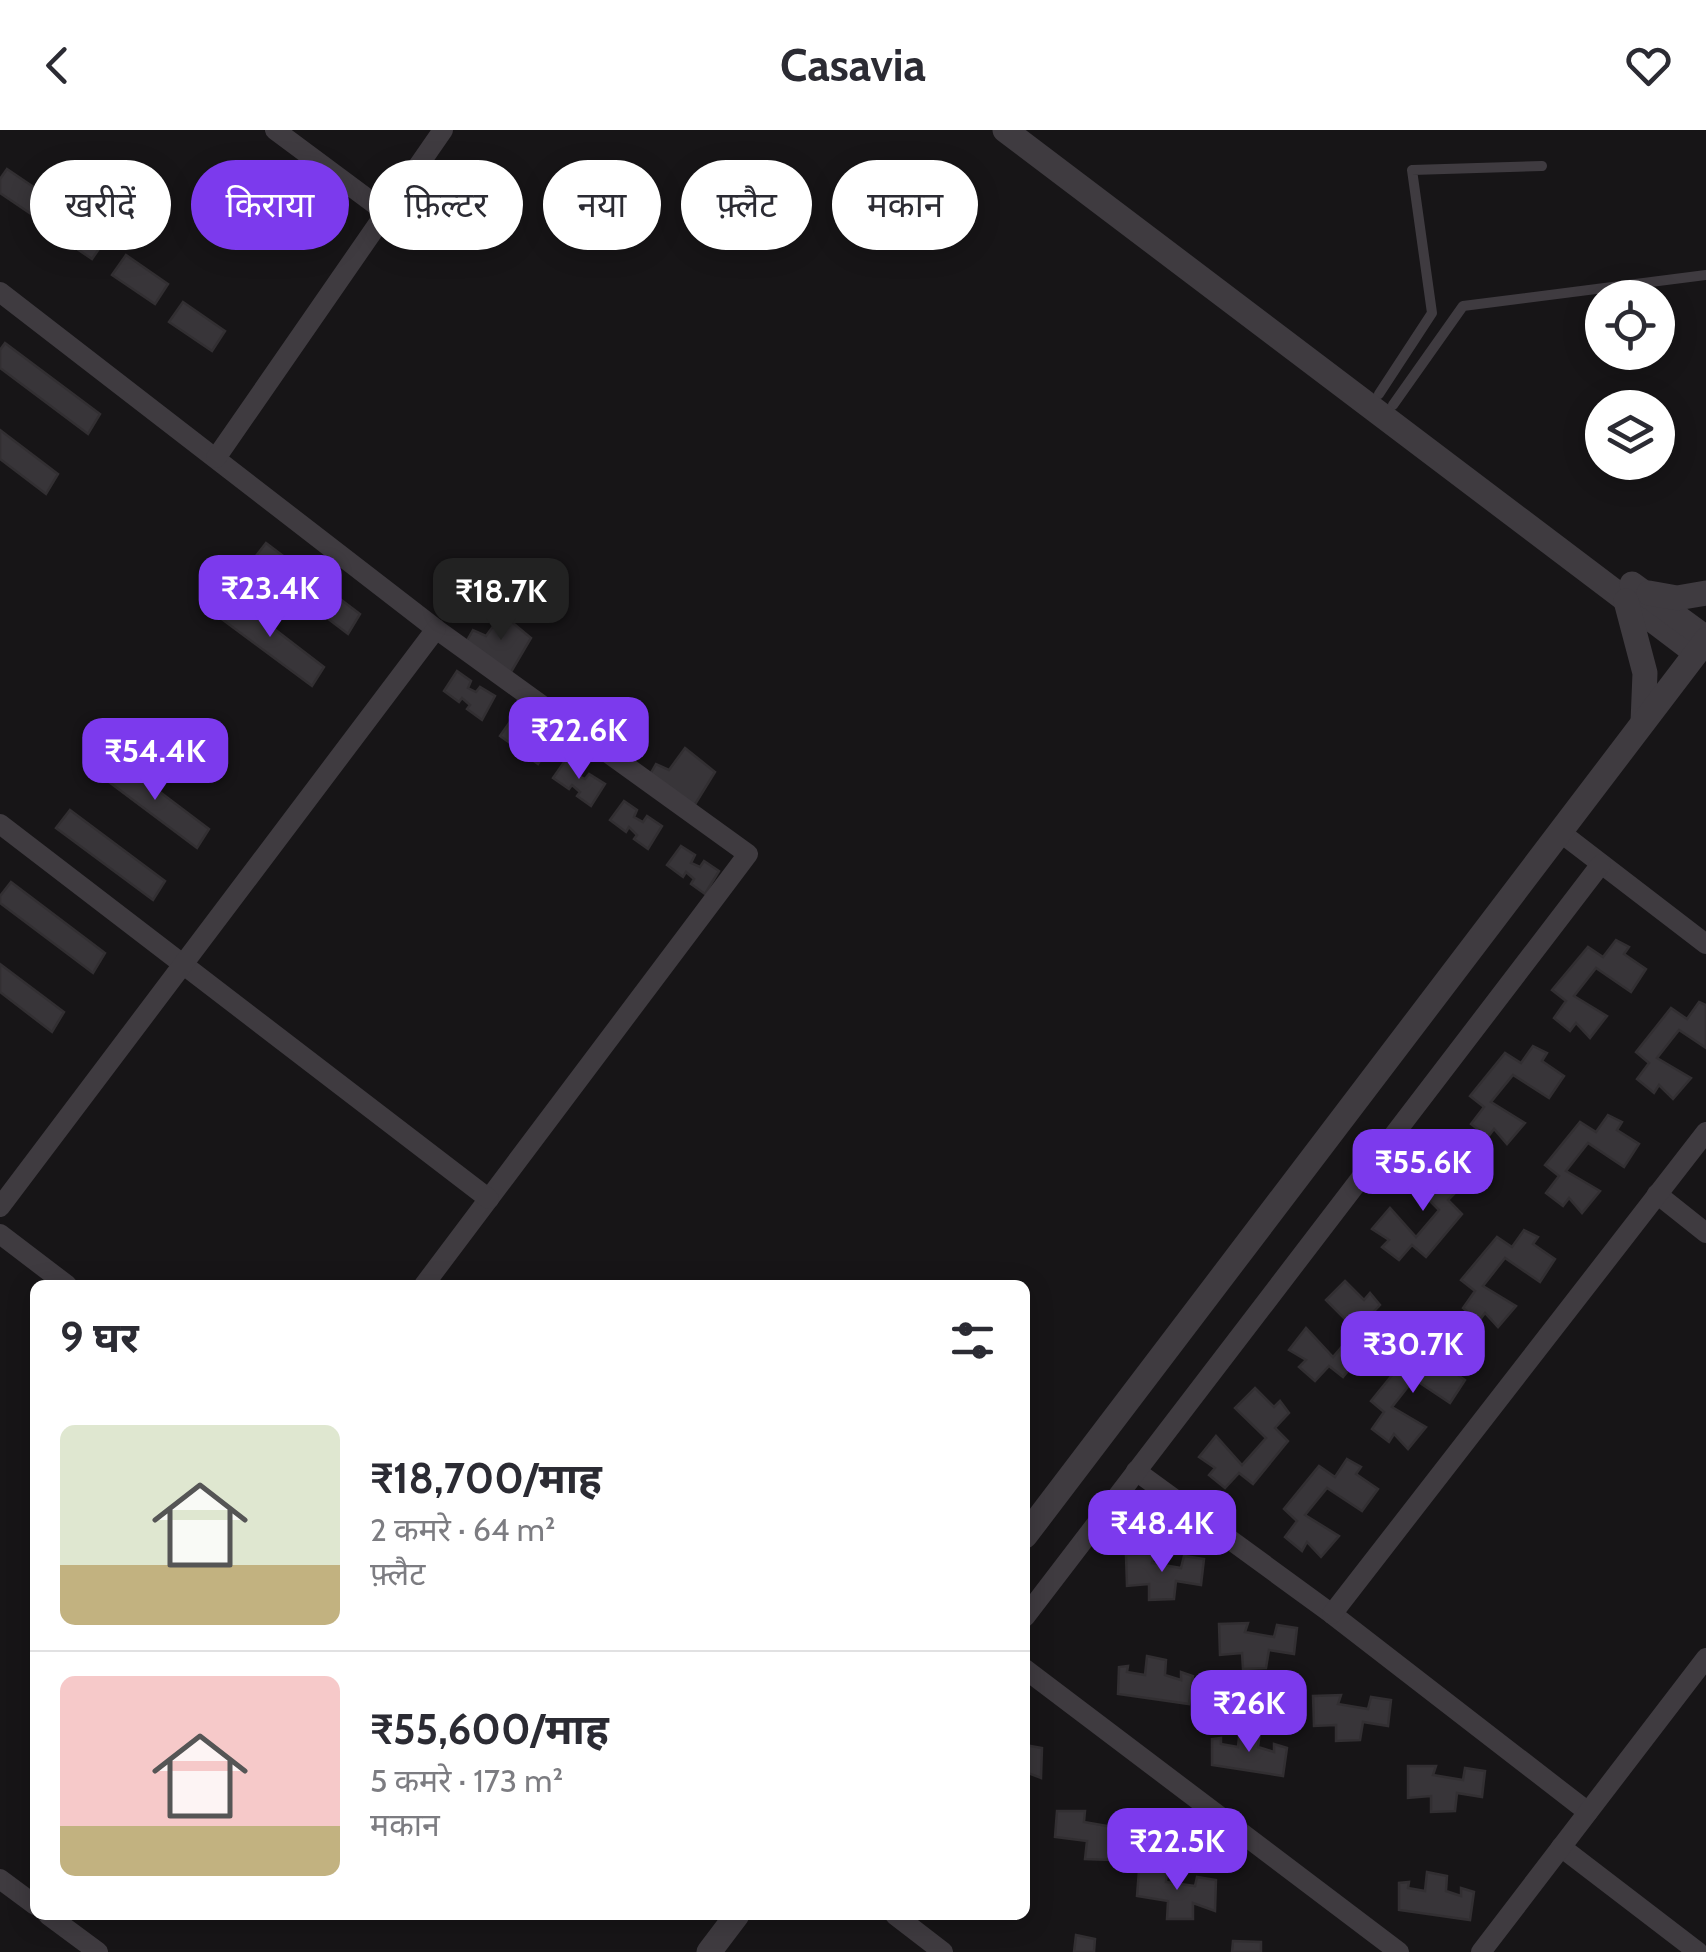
<!DOCTYPE html>
<html lang="hi">
<meta charset="utf-8">
<style>
body{margin:0;font-family:Cabin,"Noto Sans Devanagari",sans-serif;background:#f2f2f3;color:#2b2b33;height:100vh;display:flex;flex-direction:column;font-size:38px;white-space:nowrap}
*{box-sizing:border-box;margin:0}
p{font-size:32px;color:#7c7c81}
.icon{flex:none;width:55px;height:55px;fill:none;stroke:currentColor;stroke-width:2;stroke-linecap:round;stroke-linejoin:round}
.map{position:relative;flex:1;overflow:hidden}
.sheet{position:absolute;left:30px;top:1150px;width:1000px;height:640px;display:flex;flex-direction:column;background:#fff;border-radius:15px;box-shadow:0 5px 25px #0003}
.sheet>*{flex:none}
.guide{position:absolute;left:30px;top:30px;width:1000px;height:90px;display:flex;gap:20px}
.tools{position:absolute;left:1585px;top:150px;display:grid;gap:20px}
.tools a{display:grid;place-items:center;width:90px;height:90px;border-radius:50%;background:#fff;box-shadow:0 5px 25px #0003;font-size:50px}
.price{position:absolute;translate:-50% -85px;padding:0 22px;border-radius:20px;background:#7c3aed;color:#fff;font-size:32px;line-height:65px;filter:drop-shadow(0 2px 5px #0008)}
.price::after{content:'';position:absolute;left:50%;top:60px;width:30px;height:22px;margin-left:-15px;background:inherit;clip-path:polygon(0 0,100% 0,50% 100%)}
.price.on{background:#222;color:#fff}
ul{padding:0;list-style:none}
li{display:flex;align-items:center;gap:30px;height:250px;padding:0 30px}
li+li{border-top:2px solid #e1e1e2}
li span{display:grid;place-items:center;flex:none;width:280px;height:200px;border-radius:15px;color:#555}
li>.icon{margin-inline-start:auto}
span .icon{width:120px;height:120px;fill:#fffc;stroke-width:1}
li b{font-size:42px}
h2{display:flex;justify-content:space-between;align-items:center;height:120px;padding:0 30px;font-size:42px}
.pill{padding:0 35px;border-radius:45px;background:#fff;box-shadow:0 5px 25px #0003;font-size:35px;line-height:90px}
.pill.on{background:#7c3aed;color:#fff}
header{display:flex;justify-content:space-between;align-items:center;height:130px;padding:0 30px;background:#fff;font-size:45px;font-weight:800}
.map>svg:first-child{display:block}
</style>
<header><svg class="icon" aria-label="back" viewBox="0 0 24 24"><path d="M15 5l-7 7 7 7"/></svg>Casavia<svg class="icon" aria-label="heart" viewBox="0 0 24 24"><path d="M12 20l-8-8c-3-5 5-10 8-4 3-6 11-1 8 4z"/></svg></header>
<div class="map">
<svg width="1706" height="1822" viewBox="0 0 1706 1822">
<rect width="100%" height="100%" fill="#171517"/>
<g fill="#383539" stroke="#322f32" stroke-width="2.5">
<path d="M7,39L50,68L37,88L0,63V49Z"/>
<path d="M63,80L105,110L92,129L49,100Z"/>
<path d="M126,125L168,154L155,174L112,145Z"/>
<path d="M183,172L225,201L212,221L169,192Z"/>
<path d="M5,213L100,284L88,304L0,238V220Z"/>
<path d="M0,300L58,344L46,364L0,329Z"/>
<path d="M266,413L360,484L348,504L252,431Z"/>
<path d="M230,465L324,537L312,556L215,484Z"/>
<path d="M502,484L531,508L511,542L465,514L473,500L486,506Z"/>
<path d="M457,541L471,551L468,558L476,562L480,557L495,566L482,590L467,579L470,575L462,568L459,572L444,561Z"/>
<path d="M514,586L528,595L524,603L533,607L537,602L552,612L538,634L524,624L527,620L519,613L516,617L500,606Z"/>
<path d="M685,618L715,642L694,676L648,648L656,634L669,640Z"/>
<path d="M115,628L209,699L197,718L101,646Z"/>
<path d="M567,628L580,638L577,645L585,649L589,644L605,654L591,676L577,666L580,662L572,655L569,659L553,648Z"/>
<path d="M624,671L637,680L634,687L643,692L647,686L662,696L648,719L634,709L637,705L629,697L626,702L610,690Z"/>
<path d="M70,680L165,751L153,770L56,698Z"/>
<path d="M681,716L695,725L691,733L700,737L704,731L719,741L705,764L691,754L694,749L686,742L683,747L667,735Z"/>
<path d="M11,752L105,823L93,843L0,773V766Z"/>
<path d="M1616,810L1629,817L1624,824L1646,839L1631,862L1596,838L1574,866L1607,886L1590,908L1576,893L1570,901L1554,888L1566,871L1552,860L1588,817L1603,827Z"/>
<path d="M0,834L64,882L52,902L0,862Z"/>
<path d="M1699,872L1706,875V918L1679,900L1657,928L1691,948L1673,969L1659,955L1654,963L1637,949L1649,933L1636,922L1671,878L1687,889Z"/>
<path d="M1533,916L1547,923L1542,931L1564,946L1549,968L1513,945L1491,972L1525,993L1507,1014L1494,999L1488,1007L1471,994L1484,977L1470,966L1505,923L1521,933Z"/>
<path d="M1608,985L1622,992L1617,1000L1639,1014L1624,1037L1588,1013L1566,1041L1600,1061L1582,1083L1569,1068L1563,1076L1546,1063L1559,1046L1545,1035L1580,992L1596,1002Z"/>
<path d="M1428,1030L1447,1049L1453,1043L1463,1055L1448,1070L1462,1084L1426,1127L1412,1115L1399,1130L1382,1117L1389,1110L1372,1099L1390,1078L1416,1107L1439,1080L1409,1050Z"/>
<path d="M1524,1100L1538,1107L1533,1114L1555,1129L1540,1152L1505,1128L1483,1156L1516,1176L1498,1197L1485,1183L1479,1191L1463,1178L1475,1161L1461,1150L1497,1107L1512,1117Z"/>
<path d="M1345,1151L1364,1170L1370,1163L1380,1175L1365,1191L1378,1204L1343,1247L1329,1236L1315,1251L1299,1237L1306,1230L1289,1220L1306,1198L1333,1227L1356,1200L1326,1170Z"/>
<path d="M1434,1221L1448,1228L1443,1235L1465,1250L1450,1273L1414,1249L1392,1277L1426,1297L1408,1319L1394,1304L1389,1312L1372,1299L1384,1282L1371,1271L1406,1228L1422,1238Z"/>
<path d="M1255,1258L1274,1277L1280,1271L1289,1283L1275,1298L1288,1311L1253,1354L1239,1343L1225,1358L1209,1345L1215,1338L1199,1327L1216,1306L1242,1335L1266,1308L1235,1278Z"/>
<path d="M1347,1329L1361,1337L1356,1344L1378,1359L1362,1381L1327,1358L1305,1385L1339,1406L1321,1427L1307,1412L1302,1421L1285,1407L1297,1391L1284,1379L1319,1336L1335,1347Z"/>
<path d="M1154,1424L1152,1433L1181,1438L1184,1426L1204,1429L1201,1455L1176,1451L1174,1469L1149,1470V1454L1127,1456L1126,1425Z"/>
<path d="M1248,1493L1245,1502L1274,1507L1277,1495L1297,1498L1294,1524L1269,1520L1266,1538L1243,1539L1242,1523L1220,1525L1219,1494Z"/>
<path d="M1147,1526L1166,1530L1165,1545L1181,1550V1542L1193,1546L1189,1574L1118,1564L1119,1537L1128,1536L1127,1542L1145,1545Z"/>
<path d="M1341,1565L1338,1574L1368,1579L1371,1567L1391,1570L1388,1596L1363,1592L1360,1610L1336,1611V1595L1314,1596L1313,1566Z"/>
<path d="M1240,1598L1260,1602L1258,1617L1274,1622V1614L1287,1618L1283,1646L1212,1635V1609L1221,1608V1614L1238,1617Z"/>
<path d="M1025,1615L1042,1618L1041,1648L1025,1642Z"/>
<path d="M1408,1636H1436L1433,1645L1463,1650L1465,1638L1485,1641L1482,1667L1457,1663L1455,1681L1431,1682V1666L1408,1668Z"/>
<path d="M1057,1681H1085L1084,1692L1113,1697L1115,1688L1134,1691L1133,1721L1111,1714V1730L1085,1729L1087,1711L1055,1707Z"/>
<path d="M1139,1740L1167,1741L1166,1752L1195,1756L1197,1747L1216,1750L1215,1781L1193,1773V1789H1167L1168,1771L1137,1766Z"/>
<path d="M1427,1742L1447,1746L1446,1761L1461,1766V1758L1474,1762L1470,1790L1399,1780V1753L1409,1752L1408,1758L1425,1761Z"/>
<path d="M1076,1805L1095,1809L1094,1822H1074Z"/>
<path d="M1233,1811L1261,1812V1822H1232Z"/>
</g>
<g fill="none" stroke-linecap="round" stroke-linejoin="round">
<g stroke="#3f3b40" stroke-width="10">
<path d="M1379,264L1432,183L1412,40L1542,36"/>
<path d="M1393,275L1463,176L1706,145"/>
</g>
<g stroke="#3f3b40" stroke-width="20">
<path d="M275,0L384,81"/>
<path d="M0,162L436,499L748,724L424,1155"/>
<path d="M216,328L443,0"/>
<path d="M0,694L489,1069"/>
<path d="M1560,702L1706,814"/>
<path d="M1657,1064L1706,1103"/>
<path d="M0,1077L436,499"/>
<path d="M0,1104L67,1155"/>
<path d="M1136,1341L1332,1484L1588,1682"/>
<path d="M1332,1484L1706,1002"/>
<path d="M1025,1487L1601,734"/>
<path d="M1025,1539L1399,1822"/>
<path d="M1561,1717L1698,1822"/>
<path d="M0,1749L35,1775"/>
<path d="M48,1785L98,1822"/>
<path d="M895,1785L943,1822"/>
<path d="M1481,1822L1706,1528"/>
</g>
<g stroke="#3f3b40" stroke-width="25">
<path d="M1005,0L1696,523"/>
<path d="M1632,454L1706,508"/>
<path d="M1649,463L1677,468L1706,463"/>
<path d="M1626,471L1645,543L1643,592"/>
<path d="M1025,1406L1706,510"/>
<path d="M709,1822L737,1785"/>
</g>
</g>
</svg>
<div class="tools">
<a><svg class="icon" aria-label="locate" viewBox="0 0 24 24"><circle cx="12" cy="12" r="6"/><path d="M12 2v4M12 18v4M2 12h4M18 12h4"/></svg></a>
<a><svg class="icon" aria-label="layers" viewBox="0 0 24 24"><path d="M12 4l9 5-9 5-9-5zM3 14l9 5 9-5"/></svg></a>
</div>
<b class="price" style="left:270px;top:510px">₹23.4K</b>
<b class="price on" style="left:501px;top:513px">₹18.7K</b>
<b class="price" style="left:579px;top:652px">₹22.6K</b>
<b class="price" style="left:155px;top:673px">₹54.4K</b>
<b class="price" style="left:1423px;top:1084px">₹55.6K</b>
<b class="price" style="left:1413px;top:1266px">₹30.7K</b>
<b class="price" style="left:1162px;top:1445px">₹48.4K</b>
<b class="price" style="left:1249px;top:1625px">₹26K</b>
<b class="price" style="left:1177px;top:1763px">₹22.5K</b>
<div class="guide">
<a class="pill">खरीदें</a>
<a class="pill on">किराया</a>
<a class="pill">फ़िल्टर</a>
<a class="pill">नया</a>
<a class="pill">फ़्लैट</a>
<a class="pill">मकान</a>
</div>
<section class="sheet">
<h2>9 घर<svg class="icon" aria-label="filters" viewBox="0 0 24 24"><path d="M4 7h16M4 17h16"/><circle cx="9" cy="7" r="2"/><circle cx="15" cy="17" r="2"/></svg></h2>
<ul>
<li><span style="background:linear-gradient(#dfe7d0 70%,#c2b280 0)"><svg class="icon" aria-label="home" viewBox="0 0 24 24"><path d="M3 11l9-7 9 7M6 9v11h12V9"/></svg></span><div><b>₹18,700/माह</b><p>2 कमरे · 64 m²</p><p>फ़्लैट</p></div></li>
<li><span style="background:linear-gradient(#f6c9c9 75%,#c2b280 0)"><svg class="icon" aria-label="home" viewBox="0 0 24 24"><path d="M3 11l9-7 9 7M6 9v11h12V9"/></svg></span><div><b>₹55,600/माह</b><p>5 कमरे · 173 m²</p><p>मकान</p></div></li>
</ul>
</section>
</div>
